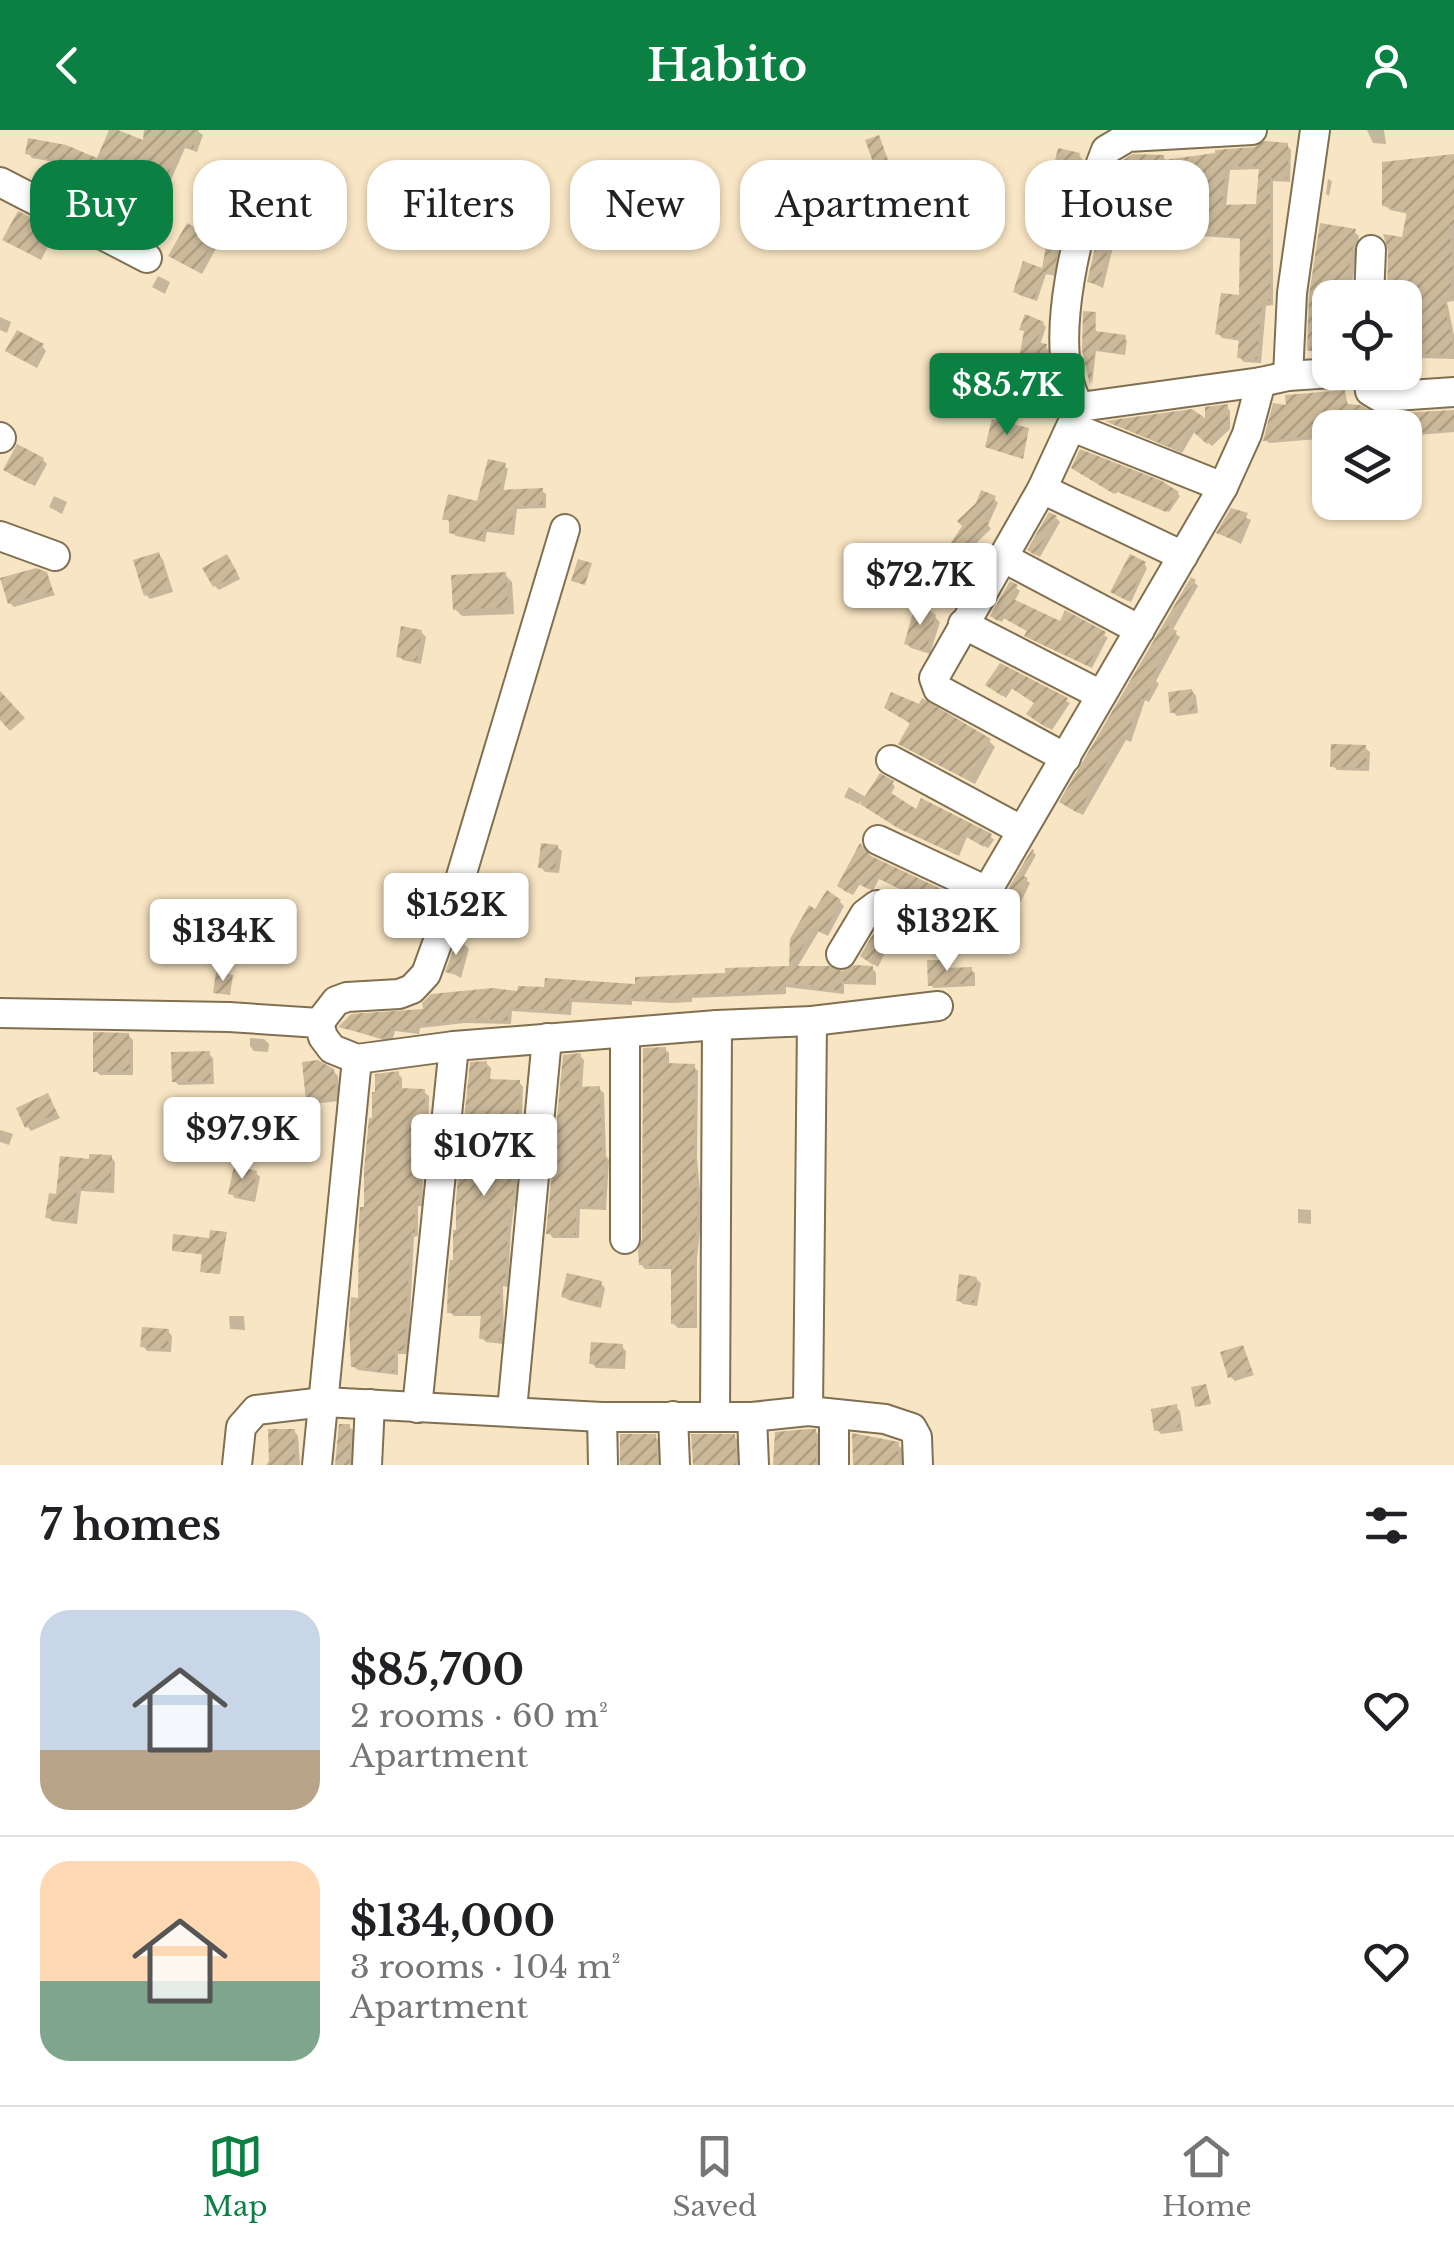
<!DOCTYPE html>
<meta charset="utf-8">
<style>
body{margin:0;font-family:"Libre Baskerville",serif;background:#f2f2f2;color:#202124;height:100vh;display:flex;flex-direction:column;font-size:38px;white-space:nowrap}
*{box-sizing:border-box;margin:0}
p{font-size:32px;color:#757577}
.icon{flex:none;width:55px;height:55px;fill:none;stroke:currentColor;stroke-width:2;stroke-linecap:round;stroke-linejoin:round}
.map{position:relative;height:1335px;overflow:hidden}
.side{display:flex;flex-direction:column;background:#fff;flex:1}
.side>*{flex:none}
.banner{position:absolute;left:30px;top:30px;width:1395px;height:90px;display:flex;gap:20px}
.tools{position:absolute;left:1312px;top:150px;display:grid;gap:20px}
.tools a{display:grid;place-items:center;width:110px;height:110px;border-radius:20px;background:#fff;box-shadow:0 2px 8px #0004;font-size:50px}
.price{position:absolute;translate:-50% -85px;padding:0 22px;border-radius:10px;background:#fff;color:#222;font-size:32px;line-height:65px;filter:drop-shadow(0 2px 5px #0008)}
.price::after{content:'';position:absolute;left:50%;top:60px;width:30px;height:22px;margin-left:-15px;background:inherit;clip-path:polygon(0 0,100% 0,50% 100%)}
.price.on{background:#0b8043;color:#fff}
ul{padding:0;list-style:none}
li{display:flex;align-items:center;gap:30px;height:250px;padding:0 40px}
li+li{border-top:2px solid #e0e0e0}
li span{display:grid;place-items:center;flex:none;width:280px;height:200px;border-radius:30px;color:#555}
li>.icon{margin-inline-start:auto}
span .icon{width:120px;height:120px;fill:#fffc;stroke-width:1}
li b{font-size:42px}
h2{display:flex;justify-content:space-between;align-items:center;height:120px;padding:0 40px;font-size:42px}
.chip{padding:0 35px;border-radius:30px;background:#fff;box-shadow:0 2px 8px #0004;font-size:35px;line-height:90px}
.chip.on{background:#0b8043;color:#fff}
header{display:flex;justify-content:space-between;align-items:center;height:130px;padding:0 40px;background:#0b8043;color:#fff;font-size:45px;font-weight:600}
.tab-bar{display:flex;justify-content:space-around;align-items:center;height:140px;border-top:2px solid #e0e0e0;background:#fff;font-size:28px;color:#757577}
.tab-bar a{display:grid;justify-items:center;gap:5px}
.tab-bar .on{color:#0b8043}
.map>svg:first-child{display:block}
</style>
<header><svg class="icon" aria-label="back" viewBox="0 0 24 24"><path d="M15 5l-7 7 7 7"/></svg>Habito<svg class="icon" aria-label="person" viewBox="0 0 24 24"><circle cx="12" cy="8" r="4"/><path d="M4 21q1-7 8-7t8 7"/></svg></header>
<div class="map">
<svg width="1454" height="1335" viewBox="0 0 1454 1335">
<defs>
<pattern id="building-hatch" width="6" height="6" patternUnits="userSpaceOnUse" patternTransform="scale(2.5)"><rect width="6" height="6" fill="#cbb999"/><path d="M-1 1l2-2M0 6l6-6M5 7l2-2" fill="none" stroke="#ad9e82"/></pattern>
</defs>
<rect width="100%" height="100%" fill="#f8e5c3"/>
<g fill="#0003" fill-rule="evenodd">
<path d="M111,0L144,14L149,0H196L203,5L197,22L185,18L166,61L129,46L118,68L56,40L52,36L54,32L32,28L28,23L98,31Z"/>
<path d="M1367,0H1384L1386,14L1373,13Z"/>
<path d="M1287,15L1291,20L1290,52L1273,51V175L1266,176L1261,233L1244,232L1239,227L1241,211L1222,208L1218,203L1242,168V109L1201,106L1197,102L1198,87L1184,86L1179,82L1180,69H1139L1140,116L1113,117L1103,158L1090,152L1106,83L1163,27L1168,32ZM1262,39L1258,76L1226,77L1230,40Z"/>
<path d="M1079,25L1083,30L1079,47L1060,43L1056,38Z"/>
<path d="M1454,26V171L1447,172L1454,205V229L1420,228V251L1394,253L1389,242H1405L1404,110L1409,84L1390,80L1385,75Z"/>
<path d="M1328,49L1332,51L1329,66L1326,64Z"/>
<path d="M1065,88L1068,92L1056,146L1046,144L1037,171L1019,165L1016,162L1044,141Z"/>
<path d="M188,96L218,115L202,144L176,130Z"/>
<path d="M50,100L54,105L41,130L10,113Z"/>
<path d="M1354,102L1359,106L1350,168H1330V228L1309,219Z"/>
<path d="M158,146L170,152L165,164L152,157Z"/>
<path d="M1095,185L1096,204L1127,210L1125,225L1096,221L1092,254L1085,220Z"/>
<path d="M0,187L11,192L7,203L0,200Z"/>
<path d="M1043,194L1046,197L1040,215L1050,220L1046,250L1023,246L1019,243L1026,203L1022,199Z"/>
<path d="M42,216L46,221L37,238L13,225Z"/>
<path d="M1344,262L1349,277L1381,287L1454,282V302L1405,306V298H1330V308L1269,313L1266,310L1289,278Z"/>
<path d="M1227,277L1230,281V299L1212,316L1195,301L1182,323L1110,293H1207Z"/>
<path d="M1081,322L1178,364L1180,366L1169,382L1118,361L1116,364L1076,339Z"/>
<path d="M43,330L47,334L35,356L11,344Z"/>
<path d="M504,336L508,339L503,362L542,361L546,364V378L517,379L514,405L487,402L485,412L456,406L452,402V393L445,389L479,374Z"/>
<path d="M54,366L67,372L62,384L49,377Z"/>
<path d="M994,369L998,373L988,395L991,399L971,418L987,430L981,440L976,437L974,440L957,429L943,470L922,461L917,456L933,445L965,396Z"/>
<path d="M1232,381L1251,390L1241,414L1220,403Z"/>
<path d="M1056,388L1060,392L1040,427L1034,424Z"/>
<path d="M159,425L163,430L173,462L150,469L146,465Z"/>
<path d="M231,432L240,449L219,460L215,456Z"/>
<path d="M1144,434L1147,438L1131,472L1116,465Z"/>
<path d="M46,444L55,465L14,477L10,473Z"/>
<path d="M505,445L512,452L514,484L462,486L455,479Z"/>
<path d="M1192,450L1198,456L1172,501L1180,507L1156,551L1159,554L1149,572L1145,570L1131,612L1126,610L1083,685L1066,676Z"/>
<path d="M1011,454L1020,461L1014,472L1061,495L1108,507L1092,538L1031,509L1029,502L1004,488L1002,492L996,489Z"/>
<path d="M935,487L940,492L930,524L911,518L907,514Z"/>
<path d="M421,502L426,507L421,534L403,530L399,526Z"/>
<path d="M1001,536L1070,573L1052,600L1032,588L1036,573L1013,557L1006,568L992,558Z"/>
<path d="M1192,561L1196,566L1198,583L1177,586L1173,582Z"/>
<path d="M887,578L989,611L995,617L975,654L908,619L902,613L912,595Z"/>
<path d="M1365,618L1370,622L1369,641L1337,640L1333,636Z"/>
<path d="M892,653L895,657L890,665L916,683L990,706L994,710L988,718L967,707L959,726L902,700L861,671L859,674L844,667L849,657L867,668Z"/>
<path d="M557,717L562,721L559,743L545,742L541,737Z"/>
<path d="M1033,722L1036,725L1023,748L1030,753L1021,772L1008,764Z"/>
<path d="M871,729L955,768L959,772L952,784L907,768L904,761L879,749L873,761L860,754L853,765L844,760Z"/>
<path d="M840,772L844,776L828,806L819,801L796,839L842,844L872,838L876,843V855L844,854V864L786,857V864L692,868V872L671,873L632,871V875L572,872L571,885L512,881L511,894L465,893L420,898L419,904L395,901L392,911H387L342,897L520,864L638,856L791,839L793,810L816,783Z"/>
<path d="M880,798L893,807L878,837L867,830Z"/>
<path d="M464,814L469,819L461,848L448,841Z"/>
<path d="M945,832L949,840H971L975,843V856L934,858L931,855Z"/>
<path d="M128,905L133,910V945H100L96,941Z"/>
<path d="M250,908L264,909L269,914L268,922L254,921L250,916Z"/>
<path d="M665,919L669,923V936L694,937L698,941L697,1028L702,1082L697,1128V1198H678L673,1193L674,1139H645L641,1134Z"/>
<path d="M209,924L213,928L214,954L179,955L174,951Z"/>
<path d="M580,926L584,930L582,959H599L604,963L606,1026L609,1030L606,1080L580,1079L579,1108H553L549,1103Z"/>
<path d="M486,933L491,938L490,951L519,952L523,957L521,1011H517V1077H514L511,1100L508,1157L503,1156L504,1214L486,1212L482,1208L484,1186H454L450,1182Z"/>
<path d="M333,941L338,946L339,971L313,974L308,969Z"/>
<path d="M398,944L402,948V961L424,962L429,966L428,1018H422L423,1076H418V1106L414,1107L408,1224H398V1245L358,1240L353,1236L366,1079Z"/>
<path d="M48,966L60,988L31,1001L27,996Z"/>
<path d="M0,1000L13,1004L9,1015L0,1012Z"/>
<path d="M111,1027L115,1032L114,1063L81,1061L77,1094L52,1091L48,1087L58,1067L91,1032Z"/>
<path d="M256,1043L260,1047L255,1072L235,1068L231,1063Z"/>
<path d="M1298,1079L1311,1080V1094L1298,1093Z"/>
<path d="M226,1105L220,1144L203,1142L205,1125L174,1120Z"/>
<path d="M976,1149L981,1153L977,1176L963,1174L958,1170Z"/>
<path d="M601,1154L605,1158L601,1178L568,1170L564,1166Z"/>
<path d="M229,1186H244L245,1200L230,1199Z"/>
<path d="M168,1201L172,1206L171,1222L147,1221L143,1216Z"/>
<path d="M622,1217L626,1221L625,1239L596,1238L592,1233Z"/>
<path d="M1243,1217L1254,1245L1235,1251L1231,1247Z"/>
<path d="M1176,1277L1180,1281L1183,1301L1161,1304L1157,1300Z"/>
<path d="M349,1297L354,1301L352,1335H337Z"/>
<path d="M294,1301L298,1306L300,1335H266Z"/>
<path d="M816,1302L820,1306V1335H775Z"/>
<path d="M655,1307L659,1311L660,1335H623Z"/>
<path d="M734,1307L739,1311L740,1335H695Z"/>
<path d="M897,1314L902,1319V1335H856Z"/>
</g>
<g fill="url(#building-hatch)" fill-rule="evenodd">
<path d="M109,0H118L143,10L144,0H199L193,19L181,15L161,59L124,43L114,65L49,37L52,29L25,24L28,8L66,15L97,28Z"/>
<path d="M879,5L888,30L874,35L865,10Z"/>
<path d="M1265,11L1288,13V32L1287,49L1270,48V171L1262,172L1257,229L1237,228L1239,208L1215,204L1221,163L1239,165L1240,106L1194,103L1196,84L1177,83L1178,66L1136,65V113H1109L1099,155L1087,152L1103,83L1120,32L1133,24L1164,25V30L1215,23V20L1254,17ZM1226,36H1259L1256,74L1222,75Z"/>
<path d="M1058,18L1080,23L1075,44L1053,39Z"/>
<path d="M1454,24V95H1449L1454,146H1450L1453,167L1444,168L1449,200L1453,201L1452,225L1405,223V168H1387L1388,121L1383,104L1402,107L1407,81L1382,76V32Z"/>
<path d="M18,81L52,98L36,127L2,110Z"/>
<path d="M1052,83L1066,86L1053,144L1043,142L1034,169L1013,162L1023,131L1042,138Z"/>
<path d="M187,93L215,108L197,141L168,126Z"/>
<path d="M1320,93L1356,99L1344,168H1330L1328,226L1307,220L1309,165Z"/>
<path d="M1083,181L1096,182L1095,201L1126,205L1123,223L1095,219L1090,256L1082,220Z"/>
<path d="M1025,184L1044,192L1036,212L1047,214L1043,247L1016,244L1024,201L1019,200Z"/>
<path d="M17,200L44,214L32,235L5,221Z"/>
<path d="M1345,260L1347,274L1360,275L1380,284L1454,280V300L1405,303V298H1318V305L1263,311L1273,273L1286,275L1285,265Z"/>
<path d="M1228,274V295L1207,314L1190,299L1178,320L1105,291L1192,279L1205,288V277Z"/>
<path d="M992,289L1029,298L1023,329L985,317Z"/>
<path d="M17,314L44,328L30,354L3,340Z"/>
<path d="M1080,319L1162,351L1179,362L1166,382L1115,361L1114,364L1071,338Z"/>
<path d="M488,329L506,333L499,360L543,358V375L514,376L511,402L484,399L481,410L449,403V390H442L448,364L477,371Z"/>
<path d="M981,360L996,366L985,389L989,394L968,413L985,424L976,438L971,435L969,438L953,427L939,468L915,457L920,439L932,442L962,396L957,391L976,373Z"/>
<path d="M1231,378L1248,383L1236,411L1216,403Z"/>
<path d="M1049,382L1057,386L1035,425L1027,420Z"/>
<path d="M159,422L170,458L144,466L133,430Z"/>
<path d="M227,424L238,444L213,457L202,438Z"/>
<path d="M1130,424L1146,432L1128,471L1110,462Z"/>
<path d="M578,429L592,433L585,455L571,451Z"/>
<path d="M36,438L47,442L53,461L8,474L0,448Z"/>
<path d="M506,442L508,477L453,480L451,445Z"/>
<path d="M1191,447L1196,450L1168,496L1177,501L1152,546L1156,548L1144,570L1141,568L1126,609L1121,607L1078,683L1059,672Z"/>
<path d="M1010,451L1018,455L1011,468L1060,491L1065,480L1106,502L1088,536L1024,506L1027,501L1000,486L998,491L990,486Z"/>
<path d="M916,472L936,485L926,521L904,514Z"/>
<path d="M401,496L422,500L417,531L396,527Z"/>
<path d="M1000,533L1068,568L1047,598L1026,584L1034,573L1008,556L1002,566L985,555Z"/>
<path d="M1192,559L1195,580L1170,583L1168,562Z"/>
<path d="M0,561L25,588L10,601L0,590Z"/>
<path d="M891,562L919,574L922,568L991,609L968,650L898,614L910,593L884,578Z"/>
<path d="M1331,614L1366,615V638L1330,637Z"/>
<path d="M880,643L894,651L888,661L916,679L921,668L992,704L984,717L963,705L955,724L896,697L860,674Z"/>
<path d="M541,713L558,715L555,740L538,738Z"/>
<path d="M860,713L871,726L956,766L947,781L900,764L902,760L875,746L868,759L855,752L848,763L837,756Z"/>
<path d="M1032,719L1034,720L1020,744L1028,748L1017,770L1005,764Z"/>
<path d="M827,760L841,770L823,804L814,798L791,836H829L842,841L854,835L873,836L872,852L841,851V860H818V855L783,854V860L689,865V868L665,869L628,868V872L569,868L568,881L509,878L507,891L480,888L417,894L416,901L391,898L389,907L381,908L338,897L351,884L423,879L422,873L431,864L493,858L517,861L518,856L544,857L545,848L635,854V847L725,843V838L789,836L790,809L809,775L815,779Z"/>
<path d="M878,796L890,800L873,835L860,826Z"/>
<path d="M457,810L465,812L457,845L445,842Z"/>
<path d="M927,830H946V838L972,837L973,853L928,856Z"/>
<path d="M216,842L233,845L230,865L213,863Z"/>
<path d="M93,902L129,903L130,941L93,942Z"/>
<path d="M666,917V933L695,934L694,1022L698,1076L694,1123L693,1195L671,1194V1136L639,1135L638,1120L642,1109L643,918Z"/>
<path d="M210,921L211,951L172,952L171,922Z"/>
<path d="M581,923L578,957L600,956L602,1023H606L602,1077L576,1076V1105L546,1104L563,925Z"/>
<path d="M318,930L334,939L336,967L306,971L302,932Z"/>
<path d="M487,931V949L520,950L518,1007H514V1074H511L508,1094L505,1153H500L501,1210L479,1209L481,1184L447,1183L448,1148L450,1130H453V1100H456V1069L470,932Z"/>
<path d="M399,941V958L425,959V1015H419V1073H415V1103H411L404,1221H395L394,1242H377V1238L351,1237L349,1192L351,1167L358,1168L359,1091L360,1077H364V1040L369,988H372V962H375V944Z"/>
<path d="M48,963L57,983L25,998L16,978Z"/>
<path d="M89,1024L112,1025L110,1060L77,1058L73,1091L45,1088L49,1063L56,1064L60,1026L89,1029Z"/>
<path d="M234,1036L257,1041L251,1069L228,1064Z"/>
<path d="M210,1100L227,1102L219,1144L200,1142L202,1124L172,1121L173,1104L209,1108Z"/>
<path d="M567,1143L602,1151L597,1175L561,1167Z"/>
<path d="M959,1144L977,1147L974,1173L956,1171Z"/>
<path d="M142,1197L169,1199L168,1219L140,1217Z"/>
<path d="M591,1212L623,1214L622,1236L589,1234Z"/>
<path d="M1243,1215L1252,1241L1228,1248L1220,1222Z"/>
<path d="M1206,1254L1211,1274L1195,1277L1191,1257Z"/>
<path d="M1177,1274L1180,1297L1154,1301L1151,1279Z"/>
<path d="M339,1294H350V1335H335Z"/>
<path d="M268,1299H295V1335H269Z"/>
<path d="M808,1299H816V1335H773L775,1302Z"/>
<path d="M852,1303L899,1312L897,1335H853Z"/>
<path d="M620,1304H656L657,1335H620Z"/>
<path d="M691,1304H735L736,1335H693Z"/>
</g>
<g fill="none" stroke-linecap="round" stroke-linejoin="round">
<defs>
<g id="minor">
<path d="M0,52L147,128"/>
<path d="M1369,168L1371,120"/>
<path d="M1367,242L1370,261L1380,267L1454,262"/>
<path d="M1288,246L1347,242"/>
<path d="M1080,277L1261,252"/>
<path d="M1072,297L1223,357"/>
<path d="M0,307L1,308"/>
<path d="M1042,359L1183,426"/>
<path d="M0,406L55,426"/>
<path d="M1002,427L1140,500"/>
<path d="M963,494L1101,565"/>
<path d="M1066,628L938,559L934,548L1042,359L1080,277C1042,219 1082,81 1106,20L1128,7L1252,0"/>
<path d="M891,630L1021,700"/>
<path d="M878,710L987,761"/>
<path d="M841,824L865,784L877,775L952,801L962,797L987,761L1223,357L1247,304L1261,252L1288,246L1292,163L1315,0"/>
<path d="M0,883L229,887L319,893L323,907L332,919L357,929L454,916L717,895L812,891L938,876"/>
<path d="M319,893L336,871L347,867L399,864L412,859L426,844L459,753L565,399"/>
<path d="M625,904V1109"/>
<path d="M417,1278L454,916"/>
<path d="M512,1280L547,908"/>
<path d="M808,1281L812,891"/>
<path d="M673,1286L675,1335"/>
<path d="M602,1287L603,1335"/>
<path d="M715,1287L717,895"/>
<path d="M752,1287L754,1335"/>
<path d="M237,1335L241,1297L256,1280L324,1272L602,1287H752L808,1281L885,1289L912,1298L917,1307L918,1335"/>
<path d="M317,1335L357,929"/>
<path d="M367,1335L370,1274"/>
<path d="M834,1335V1285"/>
</g>
</defs>
<use href="#minor" stroke="#807051" stroke-width="32"/>
<use href="#minor" stroke="#fff" stroke-width="28"/>
</g>
</svg>
<div class="tools">
<a><svg class="icon" aria-label="locate" viewBox="0 0 24 24"><circle cx="12" cy="12" r="6"/><path d="M12 2v4M12 18v4M2 12h4M18 12h4"/></svg></a>
<a><svg class="icon" aria-label="layers" viewBox="0 0 24 24"><path d="M12 4l9 5-9 5-9-5zM3 14l9 5 9-5"/></svg></a>
</div>
<b class="price on" style="left:1007px;top:308px">$85.7K</b>
<b class="price" style="left:920px;top:498px">$72.7K</b>
<b class="price" style="left:456px;top:828px">$152K</b>
<b class="price" style="left:947px;top:844px">$132K</b>
<b class="price" style="left:223px;top:854px">$134K</b>
<b class="price" style="left:242px;top:1052px">$97.9K</b>
<b class="price" style="left:484px;top:1069px">$107K</b>
<div class="banner">
<a class="chip on">Buy</a>
<a class="chip">Rent</a>
<a class="chip">Filters</a>
<a class="chip">New</a>
<a class="chip">Apartment</a>
<a class="chip">House</a>
</div>
</div>
<section class="side">
<h2>7 homes<svg class="icon" aria-label="filters" viewBox="0 0 24 24"><path d="M4 7h16M4 17h16"/><circle cx="9" cy="7" r="2"/><circle cx="15" cy="17" r="2"/></svg></h2>
<ul>
<li><span style="background:linear-gradient(#c9d6e8 70%,#b9a48a 0)"><svg class="icon" aria-label="home" viewBox="0 0 24 24"><path d="M3 11l9-7 9 7M6 9v11h12V9"/></svg></span><div><b>$85,700</b><p>2 rooms · 60 m²</p><p>Apartment</p></div><svg class="icon" aria-label="heart" viewBox="0 0 24 24"><path d="M12 20l-8-8c-3-5 5-10 8-4 3-6 11-1 8 4z"/></svg></li>
<li><span style="background:linear-gradient(#ffd9b3 60%,#7fa58c 0)"><svg class="icon" aria-label="home" viewBox="0 0 24 24"><path d="M3 11l9-7 9 7M6 9v11h12V9"/></svg></span><div><b>$134,000</b><p>3 rooms · 104 m²</p><p>Apartment</p></div><svg class="icon" aria-label="heart" viewBox="0 0 24 24"><path d="M12 20l-8-8c-3-5 5-10 8-4 3-6 11-1 8 4z"/></svg></li>
</ul>
</section>
<nav class="tab-bar">
<a class="on"><svg class="icon" aria-label="map" viewBox="0 0 24 24"><path d="M3 6l6-2 6 2 6-2v14l-6 2-6-2-6 2zM9 4v14M15 6v14"/></svg>Map</a>
<a><svg class="icon" aria-label="saved" viewBox="0 0 24 24"><path d="M7 4h10v16l-5-4-5 4z"/></svg>Saved</a>
<a><svg class="icon" aria-label="home" viewBox="0 0 24 24"><path d="M3 11l9-7 9 7M6 9v11h12V9"/></svg>Home</a>
</nav>
